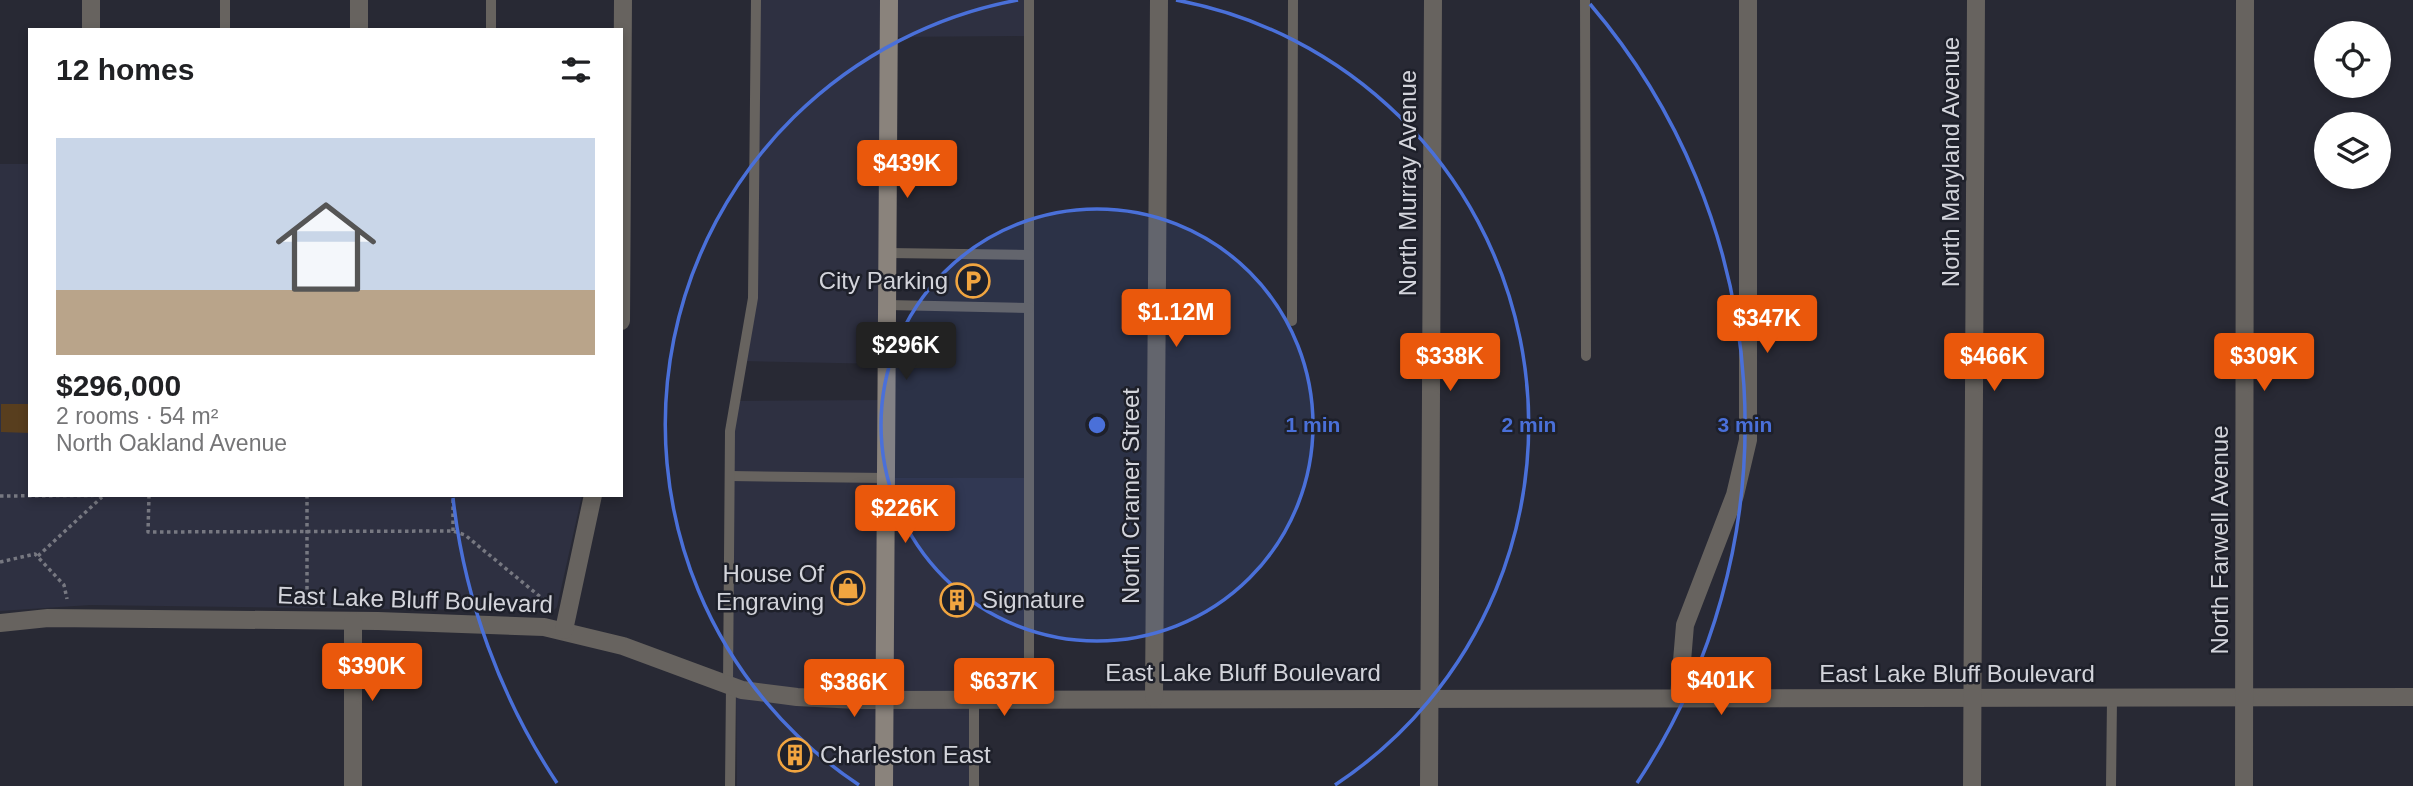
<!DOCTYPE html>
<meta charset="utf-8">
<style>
body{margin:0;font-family:Helvetica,sans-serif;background:#f2f2f2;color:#202124;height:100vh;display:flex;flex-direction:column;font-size:26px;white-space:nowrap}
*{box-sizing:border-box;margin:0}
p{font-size:23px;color:#757577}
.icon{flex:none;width:38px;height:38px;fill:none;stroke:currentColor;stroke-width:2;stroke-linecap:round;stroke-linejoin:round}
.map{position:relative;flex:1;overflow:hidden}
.side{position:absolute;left:28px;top:28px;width:595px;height:469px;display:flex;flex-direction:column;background:#fff;border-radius:0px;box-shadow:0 4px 10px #0003}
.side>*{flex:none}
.controls{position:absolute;left:2314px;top:21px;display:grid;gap:14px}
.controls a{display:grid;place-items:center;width:77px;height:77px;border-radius:50%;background:#fff;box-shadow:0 4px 10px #0003;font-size:35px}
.price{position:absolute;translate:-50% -60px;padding:0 16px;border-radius:7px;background:#ea580c;color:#fff;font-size:23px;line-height:46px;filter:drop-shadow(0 2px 4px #0008)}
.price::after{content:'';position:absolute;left:50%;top:42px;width:21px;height:16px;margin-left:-10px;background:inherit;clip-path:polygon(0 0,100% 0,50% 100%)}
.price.active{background:#222;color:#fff}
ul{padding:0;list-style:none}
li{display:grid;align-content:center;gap:14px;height:371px;padding:0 28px}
li span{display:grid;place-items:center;height:217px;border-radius:0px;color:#555}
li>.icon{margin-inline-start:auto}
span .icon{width:126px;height:126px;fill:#fffc;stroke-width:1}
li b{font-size:30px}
h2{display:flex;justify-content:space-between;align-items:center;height:84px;padding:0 28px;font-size:30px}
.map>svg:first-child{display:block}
</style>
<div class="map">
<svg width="2413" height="786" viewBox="0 0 2413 786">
<rect width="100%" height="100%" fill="#282934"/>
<g fill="#2e3041">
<path d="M756,0H1029V36L888,37L886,364L742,361L753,298Z"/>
<path d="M0,164H30V495H582L557,607L553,611L90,605L0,611Z"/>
<path d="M886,400V478H1029V697L979,700V786H737L736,688L728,685L735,401Z"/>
</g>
<path fill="#583e1e" d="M1,404H30V433L1,432Z"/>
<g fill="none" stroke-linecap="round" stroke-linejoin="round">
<g stroke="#777881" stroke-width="3.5" stroke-dasharray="3.5 3.5" stroke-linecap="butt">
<path d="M149,495L148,532L453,531L465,535L549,604"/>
<path d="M307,495V600"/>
<path d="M0,496L148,495"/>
<path d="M453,531V495"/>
<path d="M38,556L102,497"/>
<path d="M0,562L35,554L64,585L67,599"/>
</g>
<g stroke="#67635f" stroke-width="10">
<path d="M1029,0V697"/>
<path d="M1585,0L1586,356"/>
<path d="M225,30V0"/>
<path d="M491,30V0"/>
<path d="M888,253L1029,255"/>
<path d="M887,305L1029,308"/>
<path d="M1292,321L1293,0"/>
<path d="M730,476L886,478"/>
<path d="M728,685L730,431L753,298L756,0"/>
<path d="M974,699V786"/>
<path d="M730,786L731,686"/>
<path d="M2111,786L2112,699"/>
</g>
<g stroke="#67635f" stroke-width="18">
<path d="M359,0V30"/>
<path d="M91,30V0"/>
<path d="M621,321L623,0"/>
<path d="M0,623L48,618L378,621L544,627L623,646L742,690L797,697L857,700L2413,697"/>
<path d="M564,630L593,495"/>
<path d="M1679,697L1685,625L1735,495L1748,440V0"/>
<path d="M1154,698L1159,0"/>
<path d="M353,786V621"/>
<path d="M1429,786L1433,0"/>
<path d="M1972,786L1976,0"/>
<path d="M2244,786L2245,0"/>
</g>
<path stroke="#8a837c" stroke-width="18" d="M884,786L889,0"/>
</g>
<circle cx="1097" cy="425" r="216" fill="#4a70d9" fill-opacity=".12"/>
<g fill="none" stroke="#4a70d9" stroke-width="3.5">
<circle cx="1097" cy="425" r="216"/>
<path d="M859 785A432 432 0 0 1 1018 0M1176 0A432 432 0 0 1 1335 785"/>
<path d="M557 783A648 648 0 0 1 453 498M1590 4A648 648 0 0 1 1637 783"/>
</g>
<defs>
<symbol id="parking-ring" viewBox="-11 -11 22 22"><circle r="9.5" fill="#1e202a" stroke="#f1a540" stroke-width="1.5"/><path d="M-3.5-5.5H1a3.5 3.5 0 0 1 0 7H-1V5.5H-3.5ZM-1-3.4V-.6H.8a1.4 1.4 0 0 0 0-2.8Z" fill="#f1a540"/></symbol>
<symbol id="shop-ring" viewBox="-11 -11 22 22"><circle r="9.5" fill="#1e202a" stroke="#f1a540" stroke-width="1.5"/><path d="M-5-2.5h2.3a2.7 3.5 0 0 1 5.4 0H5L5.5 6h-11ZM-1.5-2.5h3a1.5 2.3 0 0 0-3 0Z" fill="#f1a540"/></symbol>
<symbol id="building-ring" viewBox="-11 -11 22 22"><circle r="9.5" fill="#1e202a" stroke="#f1a540" stroke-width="1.5"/><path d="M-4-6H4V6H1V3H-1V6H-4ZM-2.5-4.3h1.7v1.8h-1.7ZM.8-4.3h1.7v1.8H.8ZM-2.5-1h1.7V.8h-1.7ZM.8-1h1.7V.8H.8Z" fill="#f1a540"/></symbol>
</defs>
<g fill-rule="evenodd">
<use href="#parking-ring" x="954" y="262" width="38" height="38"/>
<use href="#shop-ring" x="829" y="569" width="38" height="38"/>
<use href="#building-ring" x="938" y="581" width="38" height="38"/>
<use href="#building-ring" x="776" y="736" width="38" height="38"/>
</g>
<g text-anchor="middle" stroke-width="5" stroke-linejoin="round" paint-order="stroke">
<g font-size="24" fill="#d3d4db" stroke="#1e202a">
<text transform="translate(1951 162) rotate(-90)" y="8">North Maryland Avenue</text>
<text transform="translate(1408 183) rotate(-90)" y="8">North Murray Avenue</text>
<text transform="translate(1131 496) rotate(-90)" y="8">North Cramer Street</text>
<text transform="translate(2220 540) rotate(-90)" y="8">North Farwell Avenue</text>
<text transform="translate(415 600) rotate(2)" y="8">East Lake Bluff Boulevard</text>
<text x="1243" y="681">East Lake Bluff Boulevard</text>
<text x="1957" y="682">East Lake Bluff Boulevard</text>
</g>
<g font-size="24" fill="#d3d4db" stroke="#1e202a" text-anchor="end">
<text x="948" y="289">City Parking</text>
<text x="824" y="582">House Of<tspan x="824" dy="28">Engraving</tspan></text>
<text x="982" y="608" text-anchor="start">Signature</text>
<text x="820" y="763" text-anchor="start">Charleston East</text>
</g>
</g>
<circle cx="1097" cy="425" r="10" fill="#4a70d9" stroke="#1e202a" stroke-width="3.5"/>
<g font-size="21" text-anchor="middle" font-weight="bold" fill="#4a70d9" stroke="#1e202a" stroke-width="5" stroke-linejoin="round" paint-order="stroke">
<text x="1313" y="432">1 min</text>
<text x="1529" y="432">2 min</text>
<text x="1745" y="432">3 min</text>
</g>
</svg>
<div class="controls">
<a><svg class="icon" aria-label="locate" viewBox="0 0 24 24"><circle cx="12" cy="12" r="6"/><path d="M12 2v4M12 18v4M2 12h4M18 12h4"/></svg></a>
<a><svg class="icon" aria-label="layers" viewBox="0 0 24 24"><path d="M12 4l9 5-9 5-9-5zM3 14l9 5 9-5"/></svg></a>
</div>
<b class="price" style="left:907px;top:200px">$439K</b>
<b class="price" style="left:1176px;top:349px">$1.12M</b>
<b class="price" style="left:1767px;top:355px">$347K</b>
<b class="price active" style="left:906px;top:382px">$296K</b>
<b class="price" style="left:1450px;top:393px">$338K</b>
<b class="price" style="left:1994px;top:393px">$466K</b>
<b class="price" style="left:2264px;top:393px">$309K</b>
<b class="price" style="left:905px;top:545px">$226K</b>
<b class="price" style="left:372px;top:703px">$390K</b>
<b class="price" style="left:1721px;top:717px">$401K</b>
<b class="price" style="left:1004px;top:718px">$637K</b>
<b class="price" style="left:854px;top:719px">$386K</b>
<section class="side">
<h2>12 homes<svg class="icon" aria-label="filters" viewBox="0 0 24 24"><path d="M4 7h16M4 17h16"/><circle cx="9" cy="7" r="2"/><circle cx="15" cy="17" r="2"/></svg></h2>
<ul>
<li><span style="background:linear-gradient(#c9d6e8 70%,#b9a48a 0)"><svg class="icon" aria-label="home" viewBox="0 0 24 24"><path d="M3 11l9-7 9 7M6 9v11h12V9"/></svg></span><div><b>$296,000</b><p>2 rooms · 54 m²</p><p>North Oakland Avenue</p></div></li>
</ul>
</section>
</div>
